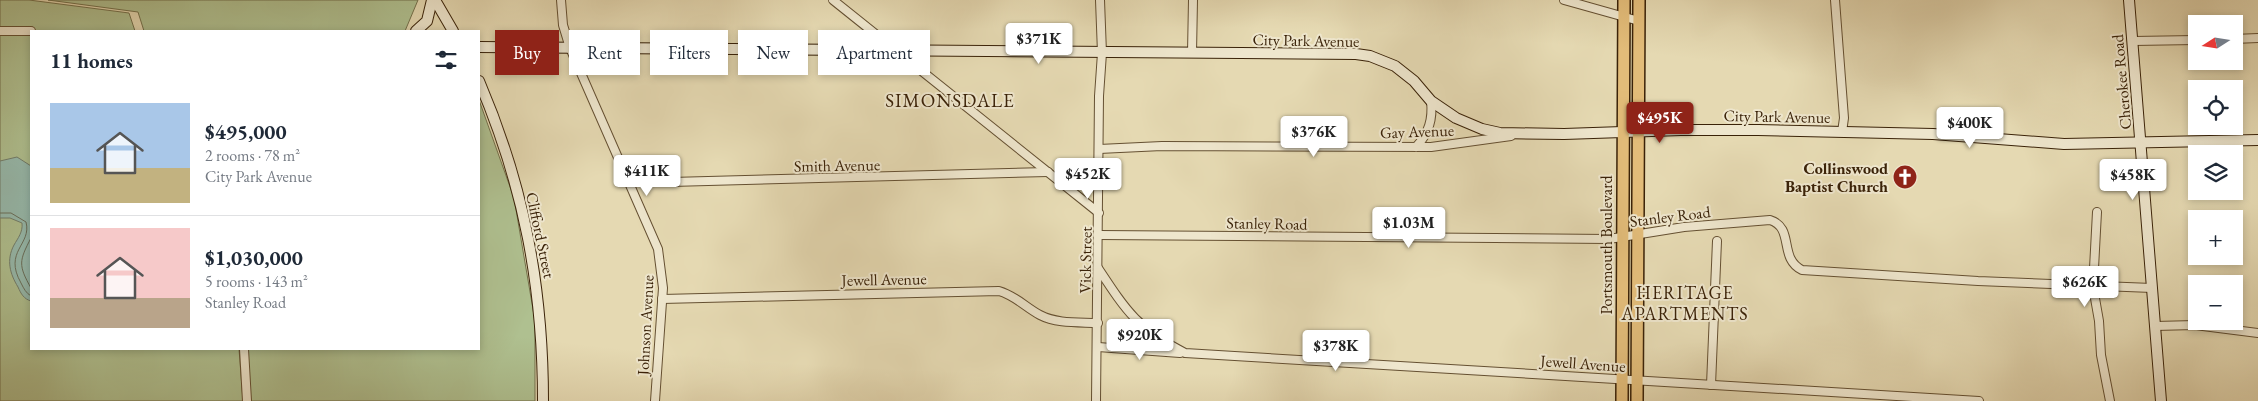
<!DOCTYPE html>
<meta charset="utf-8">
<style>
body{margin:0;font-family:"EB Garamond",serif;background:#f6f6f7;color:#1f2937;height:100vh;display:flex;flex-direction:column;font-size:19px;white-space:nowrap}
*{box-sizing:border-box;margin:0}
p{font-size:16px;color:#747a83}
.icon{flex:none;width:28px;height:28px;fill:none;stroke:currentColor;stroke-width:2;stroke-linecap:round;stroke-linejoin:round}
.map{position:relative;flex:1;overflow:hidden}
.sheet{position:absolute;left:30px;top:30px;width:450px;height:320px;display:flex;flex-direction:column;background:#fff;border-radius:0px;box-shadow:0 2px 8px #0003}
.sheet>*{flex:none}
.guide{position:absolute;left:495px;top:30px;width:475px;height:45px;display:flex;gap:10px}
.needle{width:32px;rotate:258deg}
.controls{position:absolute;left:2188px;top:15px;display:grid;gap:10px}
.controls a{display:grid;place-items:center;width:55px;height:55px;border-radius:0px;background:#fff;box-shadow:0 2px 8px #0003;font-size:25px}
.price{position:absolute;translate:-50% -42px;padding:0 11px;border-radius:5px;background:#fff;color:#222;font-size:16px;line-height:32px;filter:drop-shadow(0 1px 2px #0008)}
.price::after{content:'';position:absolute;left:50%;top:30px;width:15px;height:11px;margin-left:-8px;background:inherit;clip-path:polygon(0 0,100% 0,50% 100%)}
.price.on{background:#8f2418;color:#fff}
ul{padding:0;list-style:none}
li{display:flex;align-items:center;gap:15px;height:125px;padding:0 20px}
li+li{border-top:1px solid #e0e1e3}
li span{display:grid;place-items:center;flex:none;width:140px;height:100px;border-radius:0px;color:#555}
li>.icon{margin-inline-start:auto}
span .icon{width:60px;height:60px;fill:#fffc;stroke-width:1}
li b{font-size:21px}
h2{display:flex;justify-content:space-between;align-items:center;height:60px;padding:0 20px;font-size:21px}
.pill{padding:0 18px;border-radius:0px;background:#fff;box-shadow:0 2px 8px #0003;font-size:18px;line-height:45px}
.pill.on{background:#8f2418;color:#fff}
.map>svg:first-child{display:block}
</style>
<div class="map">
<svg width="2258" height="401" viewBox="0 0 2258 401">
<rect width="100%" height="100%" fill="#e5d9b2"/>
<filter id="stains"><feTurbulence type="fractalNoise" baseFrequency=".004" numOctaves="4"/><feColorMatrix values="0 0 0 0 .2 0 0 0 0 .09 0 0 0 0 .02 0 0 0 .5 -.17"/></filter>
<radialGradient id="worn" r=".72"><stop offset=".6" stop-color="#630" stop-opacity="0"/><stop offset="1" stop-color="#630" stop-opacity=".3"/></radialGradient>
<g fill="#afc090" stroke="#74714c">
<path d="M0,0H29L129,13L135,31H31V349H239L243,401H0Z"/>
<path d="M48,0H418L405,31H144L138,12Z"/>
<path d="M479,100L514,198L535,321V401H249L246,349H479Z"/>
</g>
<path fill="#96baad" stroke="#717d6b" d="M17,157L31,166V301C24,299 21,294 18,287C10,274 6,260 14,245C18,238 23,232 22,223L10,218H0V161Z"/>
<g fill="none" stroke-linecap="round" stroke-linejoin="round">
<g stroke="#686e5a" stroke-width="1">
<path d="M0,213H11L26,222C32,245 3,251 21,283C24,289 26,293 31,296"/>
<path d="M31,238C19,261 18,265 31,288"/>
</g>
<defs>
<g id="street">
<path d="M561,0L563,25L570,48L658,249L663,288L655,401"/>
<path d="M833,0L1099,213"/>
<path d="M1564,0L1639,21"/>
<path d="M1835,0L1844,118L1842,132"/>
<path d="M0,31H31"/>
<path d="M2234,39L2258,38"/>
<path d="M2133,41L2196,40"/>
<path d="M1192,53L1193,0"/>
<path d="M1416,147C1429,133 1433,119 1431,101"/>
<path d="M1099,149L1162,146L1431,147L1511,136"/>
<path d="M627,180L671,182L1048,172"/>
<path d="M2097,212L2093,287L2099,321L2101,355L2110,401"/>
<path d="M1099,235L1609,239L1684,227L1770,220C1795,228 1778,258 1802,270L1978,281L2152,288"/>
<path d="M1098,268C1127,312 1137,328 1185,353L1979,401"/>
<path d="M662,299L999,291C1016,296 1025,307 1040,315C1057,324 1079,322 1098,323"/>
<path d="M2155,326L2195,325L2258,333"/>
<path d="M1098,347L1180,353"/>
<path d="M244,349L247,401"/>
<path d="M1711,385L1717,241"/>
<path d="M1096,401L1099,96L1102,53L1100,0"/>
</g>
<g id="secondary">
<path d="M435,0L453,31"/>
<path d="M2129,0L2161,401"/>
<path d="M416,31L427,21L432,0"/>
<path d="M479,47L1356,54L1370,56L1395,66L1414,81L1431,101L1456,118L1482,129L1500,133L1564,134L1681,130H1758L1933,134L2064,144L2258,140"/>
<path d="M479,81C524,186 543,287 543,401"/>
</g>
<g id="primary">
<path d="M1622,401L1624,0"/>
<path d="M1637,401L1639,0"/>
</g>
</defs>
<use href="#street" stroke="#655032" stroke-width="10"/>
<use href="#secondary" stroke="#3a2208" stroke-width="12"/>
<use href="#primary" stroke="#3a2208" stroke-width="14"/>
<use href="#street" stroke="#eee6cd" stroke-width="8"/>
<use href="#secondary" stroke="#eee6cd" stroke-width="10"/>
<use href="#primary" stroke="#e2bc79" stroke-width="11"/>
</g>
<defs>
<symbol id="church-disc" viewBox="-11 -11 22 22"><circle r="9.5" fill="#8f2418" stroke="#eee6cd"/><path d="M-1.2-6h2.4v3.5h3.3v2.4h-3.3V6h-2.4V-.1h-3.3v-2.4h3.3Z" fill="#fff"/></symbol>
</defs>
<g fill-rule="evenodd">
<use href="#church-disc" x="1891" y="163" width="28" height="28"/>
</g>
<g text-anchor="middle" stroke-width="4" stroke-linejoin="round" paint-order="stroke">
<g font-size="16" fill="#3a2208" stroke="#eee6cd">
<text transform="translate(1306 40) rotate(1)" y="6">City Park Avenue</text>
<text transform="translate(2121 82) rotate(-95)" y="6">Cherokee Road</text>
<text transform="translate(1777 116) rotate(1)" y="6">City Park Avenue</text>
<text transform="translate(1417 131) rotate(-2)" y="6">Gay Avenue</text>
<text transform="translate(837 165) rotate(-1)" y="6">Smith Avenue</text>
<text transform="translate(1670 216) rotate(-7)" y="6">Stanley Road</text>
<text transform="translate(1267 223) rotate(1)" y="6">Stanley Road</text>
<text transform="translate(541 235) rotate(78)" y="6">Clifford Street</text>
<text transform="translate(1606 245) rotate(-90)" y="6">Portsmouth Boulevard</text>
<text transform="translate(1085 260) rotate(-89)" y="6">Vick Street</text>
<text transform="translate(884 279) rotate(-1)" y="6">Jewell Avenue</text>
<text transform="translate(645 325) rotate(-87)" y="6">Johnson Avenue</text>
<text transform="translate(1583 363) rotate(4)" y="6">Jewell Avenue</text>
</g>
<g font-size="16" font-weight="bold" fill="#3a2208" stroke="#eee6cd" text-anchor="end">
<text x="1888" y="174">Collinswood<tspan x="1888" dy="18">Baptist Church</tspan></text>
</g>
<g font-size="18" letter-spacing="1" fill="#3a2208" stroke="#eee6cd">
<text x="1685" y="299">HERITAGE<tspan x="1685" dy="21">APARTMENTS</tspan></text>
</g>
<g font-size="19" letter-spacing="1" fill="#3a2208" stroke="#eee6cd">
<text x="950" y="107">SIMONSDALE</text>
</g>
</g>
<rect width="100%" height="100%" filter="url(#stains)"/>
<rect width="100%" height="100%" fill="url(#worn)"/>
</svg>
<div class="controls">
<a><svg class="needle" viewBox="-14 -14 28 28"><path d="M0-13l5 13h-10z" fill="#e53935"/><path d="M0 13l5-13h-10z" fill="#747a83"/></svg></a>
<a><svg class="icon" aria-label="locate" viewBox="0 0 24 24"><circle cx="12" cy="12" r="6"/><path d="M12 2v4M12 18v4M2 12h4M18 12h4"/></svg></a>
<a><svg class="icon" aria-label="layers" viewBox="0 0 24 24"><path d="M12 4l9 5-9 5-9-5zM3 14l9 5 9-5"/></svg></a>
<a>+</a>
<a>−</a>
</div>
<b class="price" style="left:1039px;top:65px">$371K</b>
<b class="price on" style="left:1660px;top:144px">$495K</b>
<b class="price" style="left:1970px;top:149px">$400K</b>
<b class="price" style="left:1314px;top:158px">$376K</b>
<b class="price" style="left:647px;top:197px">$411K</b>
<b class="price" style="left:1088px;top:200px">$452K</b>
<b class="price" style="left:2133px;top:201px">$458K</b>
<b class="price" style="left:1409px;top:249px">$1.03M</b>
<b class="price" style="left:2085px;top:308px">$626K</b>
<b class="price" style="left:1140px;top:361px">$920K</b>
<b class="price" style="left:1336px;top:372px">$378K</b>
<div class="guide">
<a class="pill on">Buy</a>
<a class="pill">Rent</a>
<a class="pill">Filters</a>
<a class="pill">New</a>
<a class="pill">Apartment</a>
</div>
<section class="sheet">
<h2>11 homes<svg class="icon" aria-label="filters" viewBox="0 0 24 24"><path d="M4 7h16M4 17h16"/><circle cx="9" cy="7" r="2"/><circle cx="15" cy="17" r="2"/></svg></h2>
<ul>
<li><span style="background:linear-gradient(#a9c7e8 65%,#c2b280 0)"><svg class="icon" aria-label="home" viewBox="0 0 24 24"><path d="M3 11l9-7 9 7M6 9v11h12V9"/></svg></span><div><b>$495,000</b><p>2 rooms · 78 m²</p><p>City Park Avenue</p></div></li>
<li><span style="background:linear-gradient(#f6c9c9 70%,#b9a48a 0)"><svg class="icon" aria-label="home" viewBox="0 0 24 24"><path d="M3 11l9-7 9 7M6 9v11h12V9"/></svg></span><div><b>$1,030,000</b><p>5 rooms · 143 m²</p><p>Stanley Road</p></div></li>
</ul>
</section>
</div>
